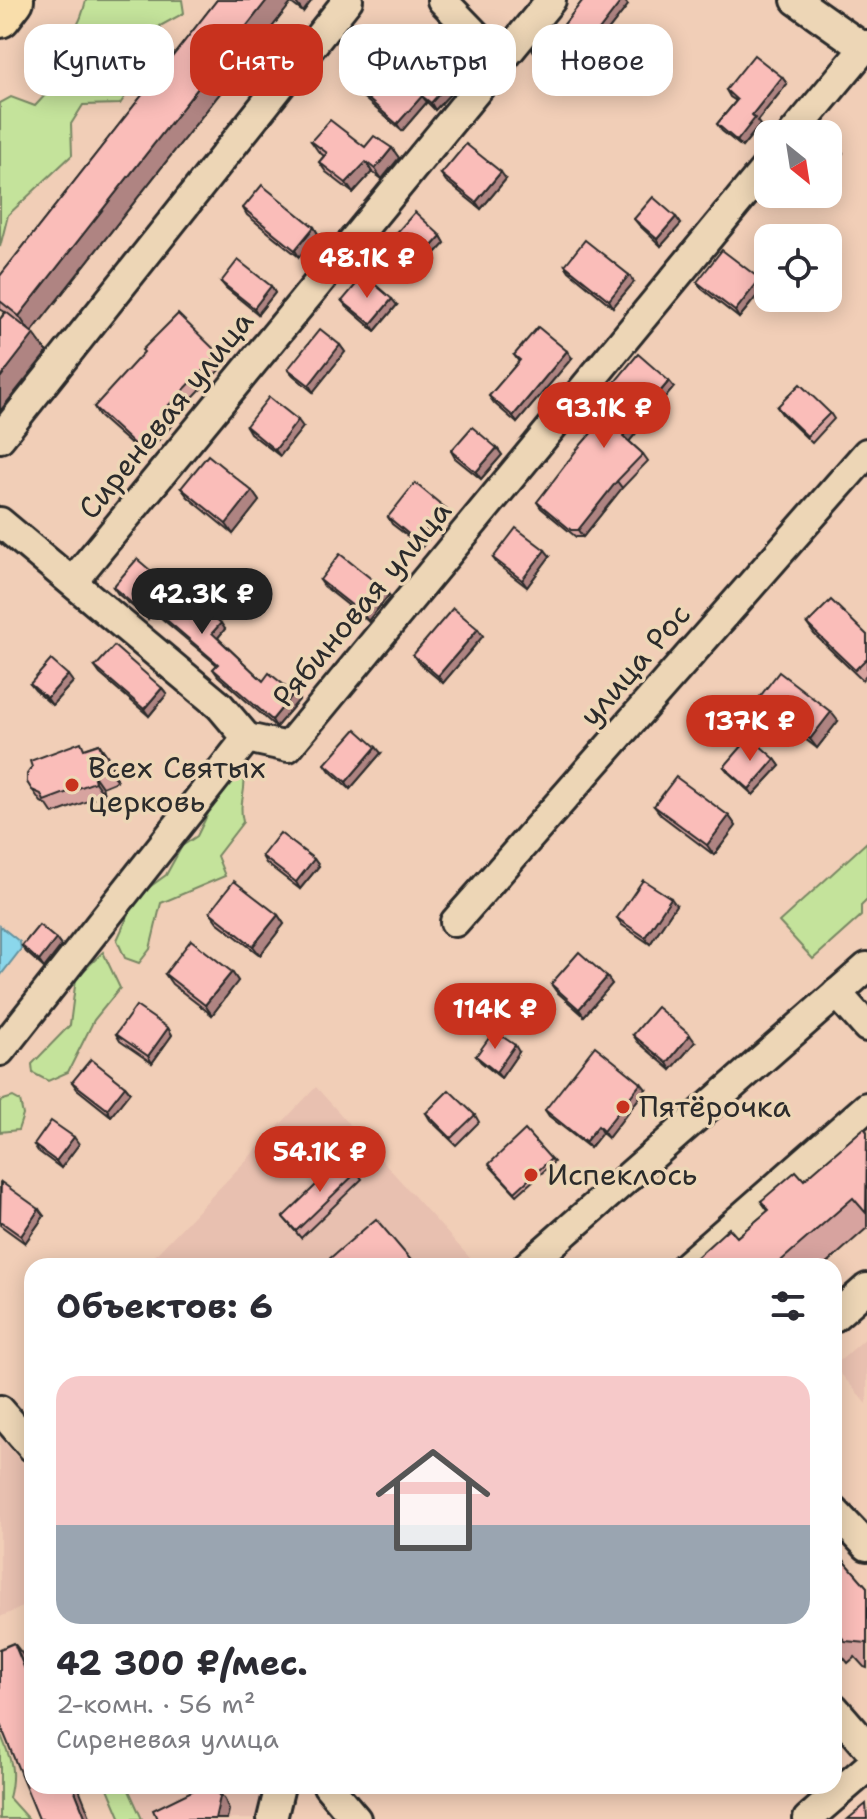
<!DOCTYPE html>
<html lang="ru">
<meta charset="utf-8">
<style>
body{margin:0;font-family:"Shantell Sans",sans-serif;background:#f2f2f3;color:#2b2b33;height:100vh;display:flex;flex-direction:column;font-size:30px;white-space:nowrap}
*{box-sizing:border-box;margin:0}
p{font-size:26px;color:#7c7c81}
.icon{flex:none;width:44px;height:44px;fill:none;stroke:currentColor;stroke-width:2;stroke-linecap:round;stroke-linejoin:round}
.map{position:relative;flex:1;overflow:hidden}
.side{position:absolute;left:24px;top:1258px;width:818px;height:536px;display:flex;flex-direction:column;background:#fff;border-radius:24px;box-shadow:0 4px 20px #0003}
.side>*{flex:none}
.banner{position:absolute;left:24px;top:24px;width:820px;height:72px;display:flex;gap:16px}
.needle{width:52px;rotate:150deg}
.controls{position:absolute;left:754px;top:120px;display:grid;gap:16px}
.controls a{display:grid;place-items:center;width:88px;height:88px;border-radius:16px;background:#fff;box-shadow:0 4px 20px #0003;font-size:40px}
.price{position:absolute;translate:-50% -68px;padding:0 18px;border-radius:28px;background:#c8321e;color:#fff;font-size:26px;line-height:52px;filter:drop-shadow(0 2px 4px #0008)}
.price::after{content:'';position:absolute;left:50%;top:48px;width:24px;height:18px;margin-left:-12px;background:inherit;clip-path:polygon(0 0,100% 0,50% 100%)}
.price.selected{background:#222;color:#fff}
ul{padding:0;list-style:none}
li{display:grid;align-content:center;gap:16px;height:424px;padding:0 32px}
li+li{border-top:2px solid #e1e1e2}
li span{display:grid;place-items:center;height:248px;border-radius:24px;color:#555}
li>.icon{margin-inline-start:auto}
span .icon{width:144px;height:144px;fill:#fffc;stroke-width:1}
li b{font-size:34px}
h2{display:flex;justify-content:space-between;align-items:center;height:96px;padding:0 32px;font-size:34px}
.pill{padding:0 28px;border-radius:24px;background:#fff;box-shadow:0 4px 20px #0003;font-size:28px;line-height:72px}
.pill.selected{background:#c8321e;color:#fff}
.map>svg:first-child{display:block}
</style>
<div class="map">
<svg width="867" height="1819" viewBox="0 0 867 1819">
<rect width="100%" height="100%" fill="#f1ceb7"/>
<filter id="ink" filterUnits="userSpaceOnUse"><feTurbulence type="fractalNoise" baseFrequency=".0125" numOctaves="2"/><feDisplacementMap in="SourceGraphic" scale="16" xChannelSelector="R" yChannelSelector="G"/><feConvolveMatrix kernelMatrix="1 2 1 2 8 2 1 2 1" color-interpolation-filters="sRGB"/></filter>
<g filter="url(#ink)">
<g fill="#e8c0b0">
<path d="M316,1087L477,1266H145Z"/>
<path d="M867,1337V1404L834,1366Z"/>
<path d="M0,1437L32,1474V1603L0,1617Z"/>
<path d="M118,1786H270L262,1819H133Z"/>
</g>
<g fill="#c4e39b" stroke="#788763" stroke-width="2">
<path d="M86,0H182L184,13L160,26L165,38L120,104L83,105L71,124L72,155L8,215L0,247V103L11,97L35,106L48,92C38,44 57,57 77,25C82,18 84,8 86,0Z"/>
<path d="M244,771C247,793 238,801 243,822L217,856L225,876L161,903L150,949L139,963L125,958L117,940L137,896L166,875L182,846L197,836L220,789Z"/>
<path d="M867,842V900L861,906V916L813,959L779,922Z"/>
<path d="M103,952L120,988L94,1020L68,1072L48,1081L33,1073L32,1064L70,1025L76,978Z"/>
<path d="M13,1097L20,1101L23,1115L18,1130L0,1132V1101Z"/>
<path d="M0,1733C11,1759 16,1770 9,1798L28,1819H0Z"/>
<path d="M107,1786H127L142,1819H121Z"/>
</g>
<path fill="#8bd7eb" stroke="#65929e" stroke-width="2" d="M0,926L20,942L21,949L0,976Z"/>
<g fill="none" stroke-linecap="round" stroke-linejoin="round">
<defs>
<g id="minor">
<path d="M442,0L501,61"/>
<path d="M796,0L867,50"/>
<path d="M793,134L867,45"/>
<path d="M0,438L348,0"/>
<path d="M0,522L220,706L247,738"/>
<path d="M73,581L551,0"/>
<path d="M247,738L288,747L768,165"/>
<path d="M455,922L867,453"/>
<path d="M837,993L867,1027"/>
<path d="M0,1051L247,738"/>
<path d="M527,1266L867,967"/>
<path d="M686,1266L867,1107"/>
<path d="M834,1317L867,1288"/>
<path d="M0,1410L32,1447"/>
<path d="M834,1511L867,1546"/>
<path d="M834,1708L867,1746"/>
<path d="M328,1786L356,1819"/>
<path d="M272,1819L280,1786"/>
<path d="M808,1819L867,1768"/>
</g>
<path id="highway" d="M0,17L13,0"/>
</defs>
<use href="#minor" stroke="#2b2b2b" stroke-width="34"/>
<use href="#highway" stroke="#2b2b2b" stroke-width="46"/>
<use href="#minor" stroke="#edd6b6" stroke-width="28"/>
<use href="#highway" stroke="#f9deab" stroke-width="40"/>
</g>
<g fill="#d7a39f" stroke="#2b2b2b" stroke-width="2">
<path d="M217,0H312L303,12L291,3L32,332L47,352L0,411V319L5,312L0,309V276Z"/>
<path d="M583,0H624L628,5L589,55L597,65L578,89L537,56L532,49L559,31Z"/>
<path d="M782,77L787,84L757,121L760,125L742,147L722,131L717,124L736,101L730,97L726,90Z"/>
<path d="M447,85L452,92L435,110L427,102L402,131L358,93L353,86L402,88Z"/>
<path d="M311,141L365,147L392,148L399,158L382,179L372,172L353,193L326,172L319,162L324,156L318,151Z"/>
<path d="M441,174L506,179L481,209L446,181Z"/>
<path d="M243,208L314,227L318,234L299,257L247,215Z"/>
<path d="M676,217L681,224L661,246L639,225L634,219Z"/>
<path d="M441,236L445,243L422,268L397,244L392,238Z"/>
<path d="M565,265L634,282L613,307L569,271Z"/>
<path d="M760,279L765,286L739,318L702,289L697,282Z"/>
<path d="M221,282L271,286L275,293L258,314L226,288Z"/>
<path d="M342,301L397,305L375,331L347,307Z"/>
<path d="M340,345L345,352L313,392L293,375L288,369Z"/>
<path d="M219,354L226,363L171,420L173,424L144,456L100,417L94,407Z"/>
<path d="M514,355L572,358L517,423L494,403L489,396L519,362Z"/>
<path d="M674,387L629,441L643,454L648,461L622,488L583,537H576L541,508L537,502L621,400L615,394L610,388Z"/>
<path d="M777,407L830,413L834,419L812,443L782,414Z"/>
<path d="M246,426L303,427L280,456L250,433Z"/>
<path d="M497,448L502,455L481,479L455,458L451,451Z"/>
<path d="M181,488L252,491L259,501L233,534L188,497Z"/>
<path d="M444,507L449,513L422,547L392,524L388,517Z"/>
<path d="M550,556L527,587L498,565L493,558Z"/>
<path d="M320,580L384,589L389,595L368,621L324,586Z"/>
<path d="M113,587L185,600L225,629L218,638L263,681L294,693L299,700L276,727L218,676L213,669L217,665L154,612L148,619L118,594Z"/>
<path d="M807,624L867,635V674L862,680L814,634Z"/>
<path d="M478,629L483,636L443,683L418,662L413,655Z"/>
<path d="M95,667L162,688L167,694L149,716L100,674Z"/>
<path d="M73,682L52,705L35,690L30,684Z"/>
<path d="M758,699L838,721L817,748L765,709Z"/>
<path d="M99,744L108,757L117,781L102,787L104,795L53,814L47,805L41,802L27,782L86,749Z"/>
<path d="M381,753L350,789L330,771L325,764Z"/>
<path d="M775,759L780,766L753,795L729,773L724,767Z"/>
<path d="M654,806L729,816L736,826L714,855L661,815Z"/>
<path d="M262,856L314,859L319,866L300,889L266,863Z"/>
<path d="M676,905L650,944L622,925L617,918Z"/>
<path d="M210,912L278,915L284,924L260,955L217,922Z"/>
<path d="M56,939L61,946L44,968L26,952L22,946Z"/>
<path d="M232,972L238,981L212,1015L172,984L165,974Z"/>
<path d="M607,977L612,984L584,1016L556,991L551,984Z"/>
<path d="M168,1028L172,1035L152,1063L120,1041L116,1034Z"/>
<path d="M633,1035L695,1042L671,1070L638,1042Z"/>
<path d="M519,1052L501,1078L481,1062L476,1056Z"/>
<path d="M72,1082L125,1086L130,1092L111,1116L77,1089Z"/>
<path d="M646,1089L608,1138L602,1133L590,1148L549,1116L545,1110Z"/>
<path d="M426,1113L475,1115L479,1122L456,1145L430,1120Z"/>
<path d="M867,1132V1228L824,1266H701L696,1258L737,1237L768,1211L761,1201L804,1180Z"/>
<path d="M79,1144L61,1168L38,1151L34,1145Z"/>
<path d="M551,1159L554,1162L517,1195L491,1167Z"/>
<path d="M357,1172L362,1179L301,1238L283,1217Z"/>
<path d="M0,1183L44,1216L25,1243L0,1225Z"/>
<path d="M834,1549L867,1587V1668L864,1667L855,1657L848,1663L834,1646Z"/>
</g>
<g fill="#af8482" stroke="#2b2b2b" stroke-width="2">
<path d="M267,0H289L291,3L31,333L19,316Z"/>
<path d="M294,0H312L303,12Z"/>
<path d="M622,0H624L628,5L587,57L583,51Z"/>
<path d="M592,58L597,65L578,89L573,82Z"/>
<path d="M782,77L787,84L757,121L760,125L742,147L737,141L752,115Z"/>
<path d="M447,85L452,92L435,110L431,103Z"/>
<path d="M422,96L427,102L402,131L397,124Z"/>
<path d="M839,146L843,153L828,174V161Z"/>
<path d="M392,148L399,158L382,179L375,169Z"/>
<path d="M366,162L372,172L353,193L346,183Z"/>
<path d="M501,172L506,179L481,209L476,202Z"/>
<path d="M676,217L681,224L661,246L657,239Z"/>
<path d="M314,227L318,234L299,257L295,250Z"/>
<path d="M441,236L445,243L422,268L417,262Z"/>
<path d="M629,275L634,282L613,307L609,300Z"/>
<path d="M760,279L765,286L739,318L735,311Z"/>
<path d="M271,286L275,293L258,314L254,308Z"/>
<path d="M392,299L397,305L375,331L371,324Z"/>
<path d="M34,334L47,352L0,411V378Z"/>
<path d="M340,345L345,352L313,392L309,385Z"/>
<path d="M567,351L572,358L517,423L513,416Z"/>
<path d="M669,381L674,387L628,443L623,436Z"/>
<path d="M166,414L173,424L144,456L137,447Z"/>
<path d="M298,420L303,427L280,456L275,450Z"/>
<path d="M497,448L502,455L481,479L476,472Z"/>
<path d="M617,481L622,488L583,537L578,530Z"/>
<path d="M252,491L259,501L233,534L226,524Z"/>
<path d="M444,507L449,513L422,547L417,541Z"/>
<path d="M545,550L550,556L527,587L522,580Z"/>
<path d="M384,589L389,595L368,621L363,614Z"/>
<path d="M149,605L154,612L148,619L143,613Z"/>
<path d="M221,623L225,629L216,640L212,633Z"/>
<path d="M478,629L483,636L443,683L438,676Z"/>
<path d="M68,675L73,682L52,705L47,698Z"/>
<path d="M162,688L167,694L149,716L144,709Z"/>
<path d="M294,693L299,700L276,727L272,720Z"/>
<path d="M831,712L838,721L817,748L810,739Z"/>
<path d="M99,744L108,757L117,781L108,769Z"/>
<path d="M376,747L381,753L350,789L346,782Z"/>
<path d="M775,759L780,766L753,795L749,789Z"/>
<path d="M93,774L102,787L104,795L95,782Z"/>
<path d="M729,816L736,826L714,855L707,845Z"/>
<path d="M314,859L319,866L300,889L296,882Z"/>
<path d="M671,898L676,905L650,944L645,937Z"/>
<path d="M278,915L284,924L260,955L253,946Z"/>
<path d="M56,939L61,946L44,968L39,961Z"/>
<path d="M232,972L238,981L212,1015L205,1005Z"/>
<path d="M607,977L612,984L584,1016L579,1009Z"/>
<path d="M168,1028L172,1035L152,1063L148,1056Z"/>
<path d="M690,1035L695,1042L671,1070L667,1063Z"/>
<path d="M515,1045L519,1052L501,1078L496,1072Z"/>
<path d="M641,1083L646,1089L608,1138L603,1131Z"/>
<path d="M125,1086L130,1092L111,1116L107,1109Z"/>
<path d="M598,1126L602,1133L590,1148L585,1142Z"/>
<path d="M74,1137L79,1144L61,1168L56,1161Z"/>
<path d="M39,1209L44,1216L25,1243L21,1236Z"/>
<path d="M14,1643L27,1660L32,1674V1686Z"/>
<path d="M73,1786H78L91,1819H86Z"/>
<path d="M216,1788L225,1800L229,1810L227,1819H215Z"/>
</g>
<g fill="#fabdb9" stroke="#2b2b2b" stroke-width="2">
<path d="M217,0H267L19,316L0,301V276Z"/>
<path d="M583,0H622L583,51L592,58L573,82L532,49L551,25L559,31Z"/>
<path d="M754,55L782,77L752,115L755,118L737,141L717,124L737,100L726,90Z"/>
<path d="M373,63L402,88L423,64L447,85L431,103L422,96L397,124L353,86Z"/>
<path d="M330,120L365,147L374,136L392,148L375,169L366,162L346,183L319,162L327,153L311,141Z"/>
<path d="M828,138L839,146L828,161Z"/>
<path d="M466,144L501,172L476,202L441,174Z"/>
<path d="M262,185L314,227L295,250L243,208Z"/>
<path d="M653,197L676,217L657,239L634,219Z"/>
<path d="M415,212L441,236L417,262L392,238Z"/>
<path d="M585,240L629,275L609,300L565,265Z"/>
<path d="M722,250L760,279L735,311L697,282Z"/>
<path d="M238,260L271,286L254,308L221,282Z"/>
<path d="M364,275L392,299L371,324L342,301Z"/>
<path d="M6,312L34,334L0,378V319Z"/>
<path d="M178,314L219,354L163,411L166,414L137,447L94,407L144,352L142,350Z"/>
<path d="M538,327L567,351L513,416L489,396L520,360L514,355Z"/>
<path d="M320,329L340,345L309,385L288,369Z"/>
<path d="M638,354L669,381L623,436L643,454L617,481L578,530H571L537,502L579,447L622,398L610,388Z"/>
<path d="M800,384L830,413L807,436L777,407Z"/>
<path d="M269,397L298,420L275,450L246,426Z"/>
<path d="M472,427L497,448L476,472L451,451Z"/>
<path d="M208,455L252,491L226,524L181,488Z"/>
<path d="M415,483L444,507L417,541L388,517Z"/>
<path d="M516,528L545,550L522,580L493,558Z"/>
<path d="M340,554L384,589L363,614L320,580Z"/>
<path d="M137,559L185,600L189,596L221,623L212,633L263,681L269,673L294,693L272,720L213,669L218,664L149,605L143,613L113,587Z"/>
<path d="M831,600L867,635V658L855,670L807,624Z"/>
<path d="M453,608L478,629L438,676L413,655Z"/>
<path d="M114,646L162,688L144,709L95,667Z"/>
<path d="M51,660L68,675L47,698L30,684Z"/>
<path d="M779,672L831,712L810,739L758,699Z"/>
<path d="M356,729L376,747L346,782L325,764Z"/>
<path d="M750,737L775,759L749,789L724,767Z"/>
<path d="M81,742L84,749L99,744L108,769L93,774L95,782L44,801L41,794L32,790L27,782V774L32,767L30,761Z"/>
<path d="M676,777L729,816L707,845L654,806Z"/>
<path d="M280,833L314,859L296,882L262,856Z"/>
<path d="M643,880L671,898L645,937L617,918Z"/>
<path d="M234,881L278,915L253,946L210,912Z"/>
<path d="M39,925L56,939L39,961L22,946Z"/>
<path d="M191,940L232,972L205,1005L165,974Z"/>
<path d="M579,952L607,977L579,1009L551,984Z"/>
<path d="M136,1006L168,1028L148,1056L116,1034Z"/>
<path d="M657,1007L690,1035L667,1063L633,1035Z"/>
<path d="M494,1031L515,1045L496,1072L476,1056Z"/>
<path d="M595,1046L641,1083L603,1131L598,1126L585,1142L545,1110Z"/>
<path d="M91,1059L125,1086L107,1109L72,1082Z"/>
<path d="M449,1090L475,1115L451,1138L426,1113Z"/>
<path d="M51,1121L74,1137L56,1161L34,1145Z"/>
<path d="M864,1128L867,1132L866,1213L853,1198L775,1266H702L696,1258L729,1228L737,1237L769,1210L761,1201L796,1171L804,1180Z"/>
<path d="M525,1130L551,1159L515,1192L489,1164Z"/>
<path d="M344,1158L357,1172L296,1231L283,1217Z"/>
<path d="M1,1182L39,1209L21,1236L0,1221Z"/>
<path d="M376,1219L416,1266H321Z"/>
<path d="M834,1549L867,1587V1643L845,1641L836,1631L834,1633Z"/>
<path d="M14,1643L32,1686V1786H73L86,1819H39L0,1724V1649Z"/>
<path d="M202,1786H213L216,1788L220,1797L215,1819H157L153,1810Z"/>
<path d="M866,1804L867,1819H848Z"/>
</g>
</g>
<g fill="#c8321e" stroke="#edd6b6" stroke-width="3">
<circle cx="72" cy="785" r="8"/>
<circle cx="623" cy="1107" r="8"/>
<circle cx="531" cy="1175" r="8"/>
</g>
<g text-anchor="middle" stroke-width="7" stroke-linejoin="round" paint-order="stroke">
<g font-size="30" fill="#2b2b2b" stroke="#edd6b6">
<text transform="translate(166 415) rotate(-51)" y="10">Сиреневая улица</text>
<text transform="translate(362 604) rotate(-50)" y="10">Рябиновая улица</text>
<text transform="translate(635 665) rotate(-49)" y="10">улица Рос</text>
</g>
<g font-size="30" fill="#2b2b2b" stroke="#edd6b6" text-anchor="start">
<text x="88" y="778">Всех Святых<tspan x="88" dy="34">церковь</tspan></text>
<text x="639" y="1117">Пятёрочка</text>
<text x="547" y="1185">Испеклось</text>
</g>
</g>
</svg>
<div class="controls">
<a><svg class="needle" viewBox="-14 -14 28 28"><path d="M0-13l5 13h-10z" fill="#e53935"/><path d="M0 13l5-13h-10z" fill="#7c7c81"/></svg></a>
<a><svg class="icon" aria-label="locate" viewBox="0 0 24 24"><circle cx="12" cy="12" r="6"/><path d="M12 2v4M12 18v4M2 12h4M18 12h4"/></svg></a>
</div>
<b class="price" style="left:367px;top:300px">48.1K ₽</b>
<b class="price" style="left:604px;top:450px">93.1K ₽</b>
<b class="price selected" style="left:202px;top:636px">42.3K ₽</b>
<b class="price" style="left:750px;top:763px">137K ₽</b>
<b class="price" style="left:495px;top:1051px">114K ₽</b>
<b class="price" style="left:320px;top:1194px">54.1K ₽</b>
<div class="banner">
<a class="pill">Купить</a>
<a class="pill selected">Снять</a>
<a class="pill">Фильтры</a>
<a class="pill">Новое</a>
</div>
<section class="side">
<h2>Объектов: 6<svg class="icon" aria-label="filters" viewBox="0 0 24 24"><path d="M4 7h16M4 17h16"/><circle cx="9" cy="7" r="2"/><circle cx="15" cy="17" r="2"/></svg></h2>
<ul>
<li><span style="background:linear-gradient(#f6c9c9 60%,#9aa5b1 0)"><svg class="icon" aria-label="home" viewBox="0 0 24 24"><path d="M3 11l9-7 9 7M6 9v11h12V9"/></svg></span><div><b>42 300 ₽/мес.</b><p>2-комн. · 56 m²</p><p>Сиреневая улица</p></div></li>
</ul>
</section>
</div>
